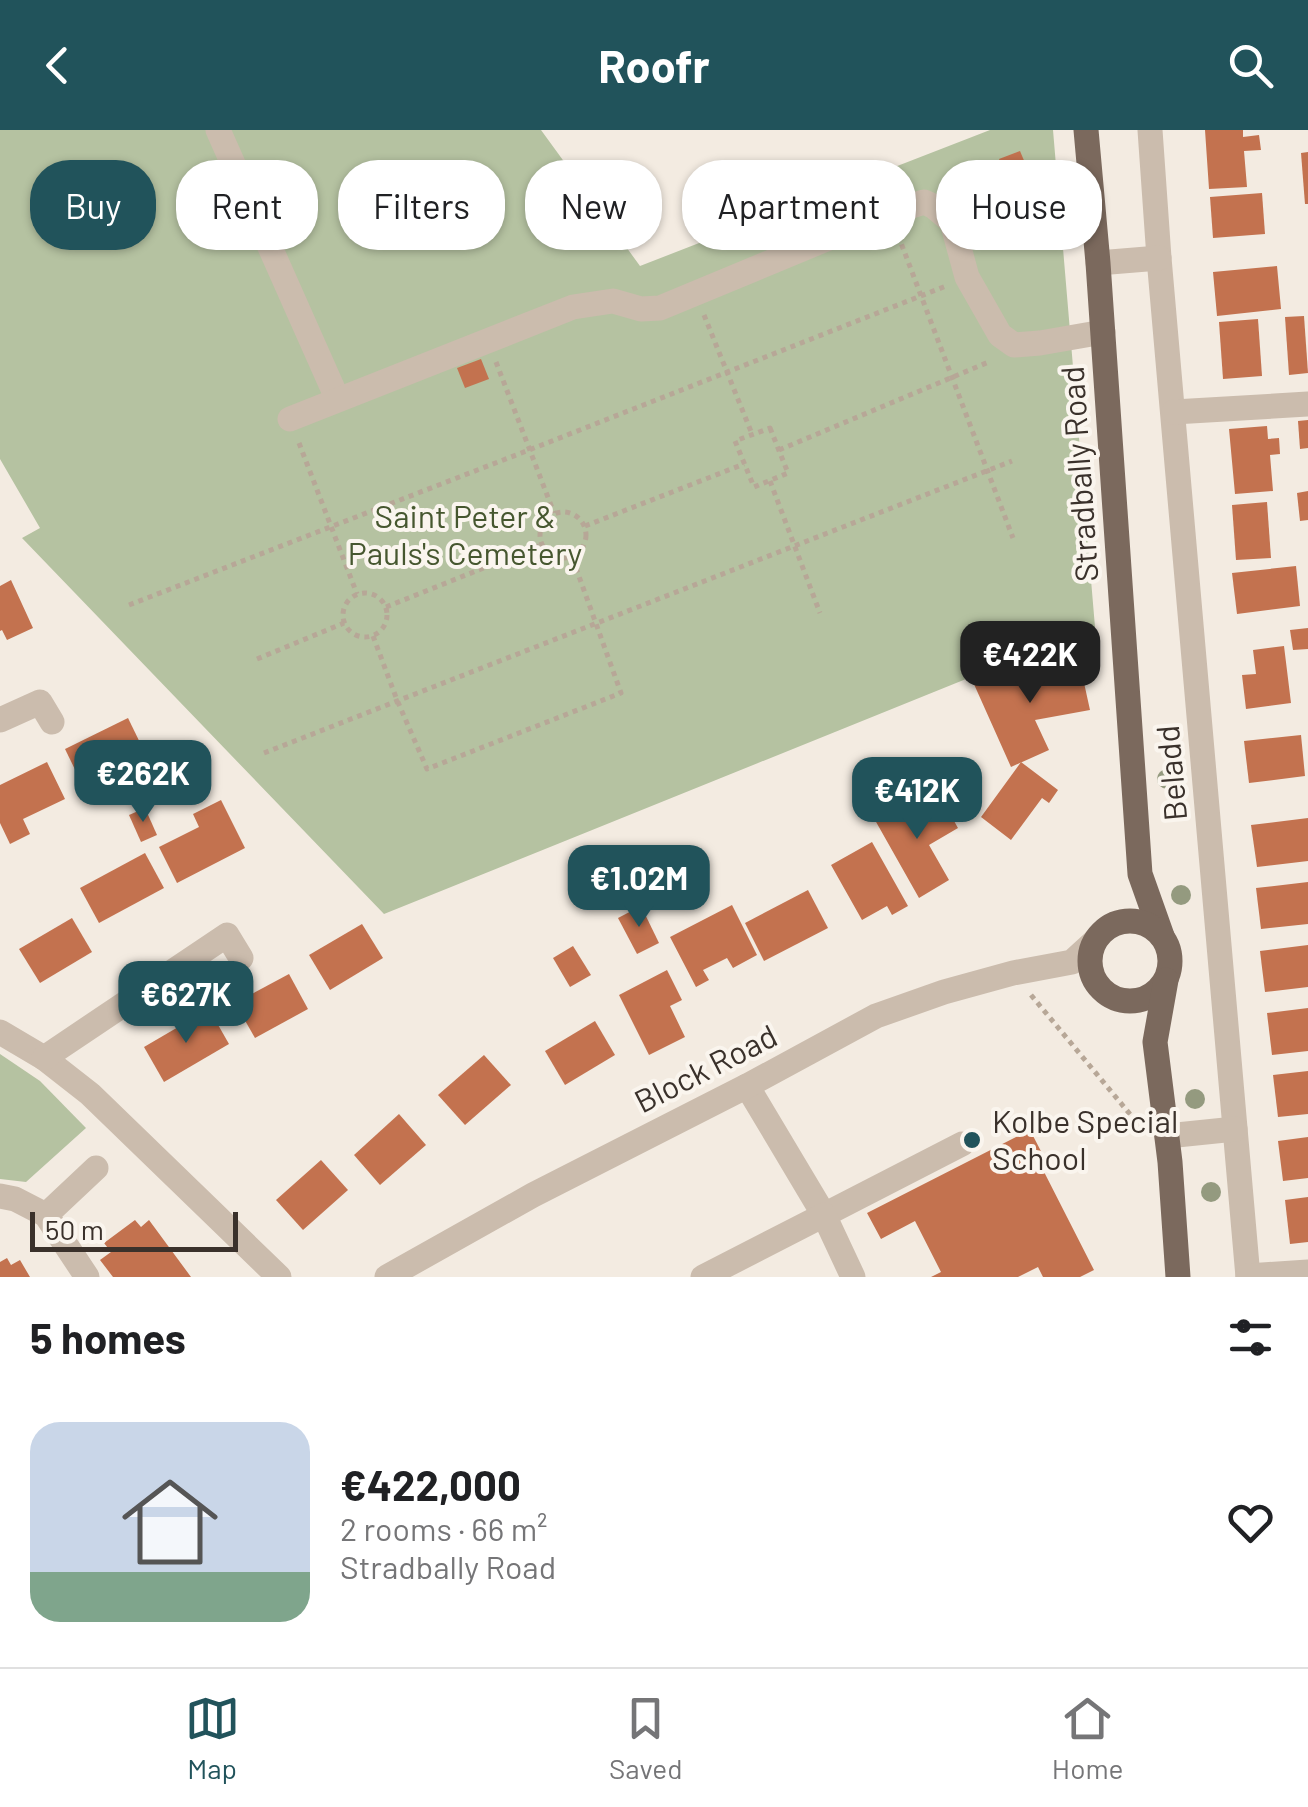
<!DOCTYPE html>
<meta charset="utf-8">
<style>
body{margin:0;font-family:Barlow,sans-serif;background:#f2f2f2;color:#202124;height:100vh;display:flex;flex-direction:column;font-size:38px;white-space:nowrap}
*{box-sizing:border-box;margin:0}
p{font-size:32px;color:#757577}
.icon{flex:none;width:55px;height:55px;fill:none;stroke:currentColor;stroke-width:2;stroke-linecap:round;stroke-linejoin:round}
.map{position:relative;height:1147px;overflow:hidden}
.side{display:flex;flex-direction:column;background:#fff;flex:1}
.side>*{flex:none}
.top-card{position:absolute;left:30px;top:30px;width:1250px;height:90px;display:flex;gap:20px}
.scale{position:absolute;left:30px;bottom:25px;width:208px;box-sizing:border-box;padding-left:10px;border:5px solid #3a312b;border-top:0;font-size:28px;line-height:35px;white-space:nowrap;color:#3a312b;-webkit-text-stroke:8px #faf5ee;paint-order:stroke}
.price{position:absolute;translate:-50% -85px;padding:0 22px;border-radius:20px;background:#21535b;color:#fff;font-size:32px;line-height:65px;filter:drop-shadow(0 2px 5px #0008)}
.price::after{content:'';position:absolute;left:50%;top:60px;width:30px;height:22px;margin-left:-15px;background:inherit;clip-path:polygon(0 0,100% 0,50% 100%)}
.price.current{background:#222;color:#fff}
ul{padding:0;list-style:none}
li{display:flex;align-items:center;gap:30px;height:250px;padding:0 30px}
li span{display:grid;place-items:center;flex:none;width:280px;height:200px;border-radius:30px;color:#555}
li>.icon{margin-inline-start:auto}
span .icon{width:120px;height:120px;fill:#fffc;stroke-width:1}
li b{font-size:42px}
h2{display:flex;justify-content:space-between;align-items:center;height:120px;padding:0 30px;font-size:42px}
.tag{padding:0 35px;border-radius:40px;background:#fff;box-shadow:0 2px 8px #0004;font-size:35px;line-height:90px}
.tag.current{background:#21535b;color:#fff}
header{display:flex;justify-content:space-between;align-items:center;height:130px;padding:0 30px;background:#21535b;color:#fff;font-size:45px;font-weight:700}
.menu{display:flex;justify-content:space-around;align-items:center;height:140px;border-top:2px solid #e0e0e0;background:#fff;font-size:28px;color:#757577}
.menu a{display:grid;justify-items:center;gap:5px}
.menu .current{color:#21535b}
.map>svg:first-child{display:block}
</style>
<header><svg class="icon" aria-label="back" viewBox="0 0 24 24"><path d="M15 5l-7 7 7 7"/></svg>Roofr<svg class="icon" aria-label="search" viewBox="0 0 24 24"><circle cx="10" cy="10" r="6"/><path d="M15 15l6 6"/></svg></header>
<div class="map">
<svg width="1308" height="1147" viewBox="0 0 1308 1147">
<rect width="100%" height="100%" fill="#f3ebe1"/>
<g fill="#b5c2a1">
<path d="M0,0H541L640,136L990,0H1053L1095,497L384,784L22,408L40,398L0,329Z"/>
<path d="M0,924L40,951L86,998L26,1052L0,1049Z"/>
</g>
<g fill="#c3724f">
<path d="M1205,0H1243V7L1259,5L1261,20L1244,21L1247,57L1209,59Z"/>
<path d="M1020,21L1028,40L1006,48L999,29Z"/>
<path d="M1308,22V74H1305L1301,23Z"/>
<path d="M1262,63L1265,104L1213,108L1210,67Z"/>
<path d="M1277,136L1281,179L1217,186L1213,142Z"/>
<path d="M1304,186L1308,243L1289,245L1285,187Z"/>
<path d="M1258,189L1262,246L1223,249L1219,192Z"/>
<path d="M481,229L489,249L465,258L457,238Z"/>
<path d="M1308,290V318L1300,319L1298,291Z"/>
<path d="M1267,296L1268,309L1279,308L1280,324L1270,325L1273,361L1235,364L1229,299Z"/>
<path d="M1308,361V390L1300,391L1297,363Z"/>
<path d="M1267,372L1271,428L1236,430L1232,375Z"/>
<path d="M1296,436L1300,476L1237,484L1232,443Z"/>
<path d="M11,450L33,498L7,510L2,500L0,501V456Z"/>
<path d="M1308,498V519L1293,520L1290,500Z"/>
<path d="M1284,516L1291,573L1246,579L1242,545L1256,544L1253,520Z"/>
<path d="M1079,530L1090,580L1035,590L1049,620L1011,637L973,552L1011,536L1017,549L1054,542L1052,535Z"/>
<path d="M128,588L146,625L83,656L65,619Z"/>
<path d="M1301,605L1305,646L1249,653L1244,611Z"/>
<path d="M47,632L65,669L23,689L30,704L10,714L0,693V655Z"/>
<path d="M1021,632L1058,660L1049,673L1042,668L1011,710L981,687Z"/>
<path d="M941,668L958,698L929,715L949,750L919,768L871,683L890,672L901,691Z"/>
<path d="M221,670L245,718L177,753L159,717L199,697L193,684Z"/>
<path d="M145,678L157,705L141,712L129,685Z"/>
<path d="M1308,688V731L1257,737L1251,695Z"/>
<path d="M872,712L908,776L892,785L887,776L862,790L831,735Z"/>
<path d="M145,723L164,758L99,793L80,758Z"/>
<path d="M1308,752V794L1261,799L1256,758Z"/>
<path d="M808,760L828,798L764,831L745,793Z"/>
<path d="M732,775L757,825L733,838L727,828L703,840L709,850L696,857L670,807Z"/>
<path d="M641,776L659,813L637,824L618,788Z"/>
<path d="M72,788L92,822L40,853L19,819Z"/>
<path d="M362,794L383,828L330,860L309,825Z"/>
<path d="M1308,815V857L1265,862L1260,821Z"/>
<path d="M573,816L591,845L570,857L553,828Z"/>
<path d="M667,840L682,870L670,876L685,907L649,925L619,865Z"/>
<path d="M289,844L308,879L255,908L235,873Z"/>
<path d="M1308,878V921L1272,925L1267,883Z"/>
<path d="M209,879L229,914L164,952L144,917Z"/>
<path d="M595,891L615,925L565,955L545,921Z"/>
<path d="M484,925L511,955L465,995L438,965Z"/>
<path d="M1308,941V984L1278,987L1273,945Z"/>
<path d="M399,984L426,1015L380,1055L354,1025Z"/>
<path d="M1030,1000L1046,1031L1040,1034L1094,1140L1080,1147H1043L1038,1137L1018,1147H931L941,1142L915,1091L881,1109L867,1083Z"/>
<path d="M1308,1007V1048L1283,1051L1278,1011Z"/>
<path d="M321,1030L348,1060L303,1100L276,1070Z"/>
<path d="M1308,1067V1112L1290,1114L1285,1070Z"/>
<path d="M135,1090L141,1097L149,1090L191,1147H113L100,1130L111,1122L104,1113Z"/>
<path d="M7,1128L11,1135L20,1130L30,1147H0V1132Z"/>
</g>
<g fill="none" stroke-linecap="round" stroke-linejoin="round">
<g stroke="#b7a797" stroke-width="5" stroke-dasharray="5 5" stroke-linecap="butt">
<path d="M898,105L1013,408"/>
<path d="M704,185L752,304"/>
<path d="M496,232L554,383"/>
<path d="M770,298L788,343L754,357L735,311Z"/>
<path d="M299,313L357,464"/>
<path d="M779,320L991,231"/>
<path d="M770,351L820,483"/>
<circle cx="563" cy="405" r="23"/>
<path d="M585,396L744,334"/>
<circle cx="365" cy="485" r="22"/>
<path d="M129,475L529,320L946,156"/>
<path d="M386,477L541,415"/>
<path d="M373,506L397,570L427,639L621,563L572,427"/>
<path d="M257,529L344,493"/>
<path d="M264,623L1012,331"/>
<path d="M1031,865L1139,995"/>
</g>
<g stroke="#cbbcad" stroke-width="25">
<path d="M218,0L337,268"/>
<path d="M1150,0L1159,128L1248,1147"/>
<path d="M952,92L1034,57"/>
<path d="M1098,133L1159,128"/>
<path d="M1174,282L1308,274"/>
<path d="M290,289L573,177L613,171L641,179L660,178L889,83L924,72L933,76L952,92L967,147L1000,205L1014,215L1040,213L1103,202"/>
<path d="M0,590L40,572L52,592"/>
<path d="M0,902L44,928L90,964L279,1147"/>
<path d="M44,928L227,805L241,828"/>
<path d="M747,956L824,1085L962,1014"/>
<path d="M1167,1006L1235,999"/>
<path d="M0,1066L15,1069L46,1085L87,1147"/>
<path d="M46,1085L96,1038"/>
<path d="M1248,1146L1308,1142"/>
<path d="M387,1147L533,1065L747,956L876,886L944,862L1013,843L1072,832L1095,811"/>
<path d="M703,1147L824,1085L853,1147"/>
</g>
<g stroke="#7b695d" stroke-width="25">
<path d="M1086,0L1098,133L1140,744L1162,806"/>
<circle cx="1130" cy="831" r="40"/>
<path d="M1166,850L1155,912L1170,1032L1178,1147"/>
</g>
</g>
<g fill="#949a7f">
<circle cx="1167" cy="649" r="10"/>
<circle cx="1181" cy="765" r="10"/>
<circle cx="1195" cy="969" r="10"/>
<circle cx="1211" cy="1062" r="10"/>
</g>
<circle fill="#21535b" stroke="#faf5ee" stroke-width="4" cx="972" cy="1010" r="10"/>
<g text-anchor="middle" stroke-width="8" stroke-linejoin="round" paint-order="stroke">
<g font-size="32" fill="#3a312b" stroke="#faf5ee">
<text transform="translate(1080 344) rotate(-94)" y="11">Stradbally Road</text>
<text transform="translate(1172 643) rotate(-95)" y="11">Beladd</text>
<text transform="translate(706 939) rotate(-27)" y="11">Block Road</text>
</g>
<g font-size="32" fill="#46572f" stroke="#faf5ee">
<text x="465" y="398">Saint Peter &amp;<tspan x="465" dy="37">Pauls's Cemetery</tspan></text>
</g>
<g font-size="32" fill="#3a312b" stroke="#faf5ee" text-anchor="start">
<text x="992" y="1003">Kolbe Special<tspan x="992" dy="37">School</tspan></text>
</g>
</g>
</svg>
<div class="scale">50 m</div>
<b class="price current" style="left:1030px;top:576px">€422K</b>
<b class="price" style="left:143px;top:695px">€262K</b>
<b class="price" style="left:917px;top:712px">€412K</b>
<b class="price" style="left:639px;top:800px">€1.02M</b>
<b class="price" style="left:186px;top:916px">€627K</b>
<div class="top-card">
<a class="tag current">Buy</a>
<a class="tag">Rent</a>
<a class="tag">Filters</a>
<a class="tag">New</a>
<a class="tag">Apartment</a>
<a class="tag">House</a>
</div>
</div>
<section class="side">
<h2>5 homes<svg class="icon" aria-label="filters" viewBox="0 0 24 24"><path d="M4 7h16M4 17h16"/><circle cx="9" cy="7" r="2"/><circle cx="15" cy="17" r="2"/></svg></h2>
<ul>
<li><span style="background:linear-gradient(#c9d6e8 75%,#7fa58c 0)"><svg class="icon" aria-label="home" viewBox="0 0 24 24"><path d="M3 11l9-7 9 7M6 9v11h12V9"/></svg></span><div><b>€422,000</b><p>2 rooms · 66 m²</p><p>Stradbally Road</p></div><svg class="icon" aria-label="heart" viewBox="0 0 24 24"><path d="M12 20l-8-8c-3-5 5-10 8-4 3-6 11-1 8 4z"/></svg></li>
</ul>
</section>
<nav class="menu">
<a class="current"><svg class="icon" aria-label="map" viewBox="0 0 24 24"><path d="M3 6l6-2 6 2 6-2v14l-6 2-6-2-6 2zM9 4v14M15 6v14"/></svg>Map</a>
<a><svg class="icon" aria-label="saved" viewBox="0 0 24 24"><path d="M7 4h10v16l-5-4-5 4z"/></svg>Saved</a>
<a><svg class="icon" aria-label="home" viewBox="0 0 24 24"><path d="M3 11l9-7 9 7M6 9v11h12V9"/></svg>Home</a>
</nav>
